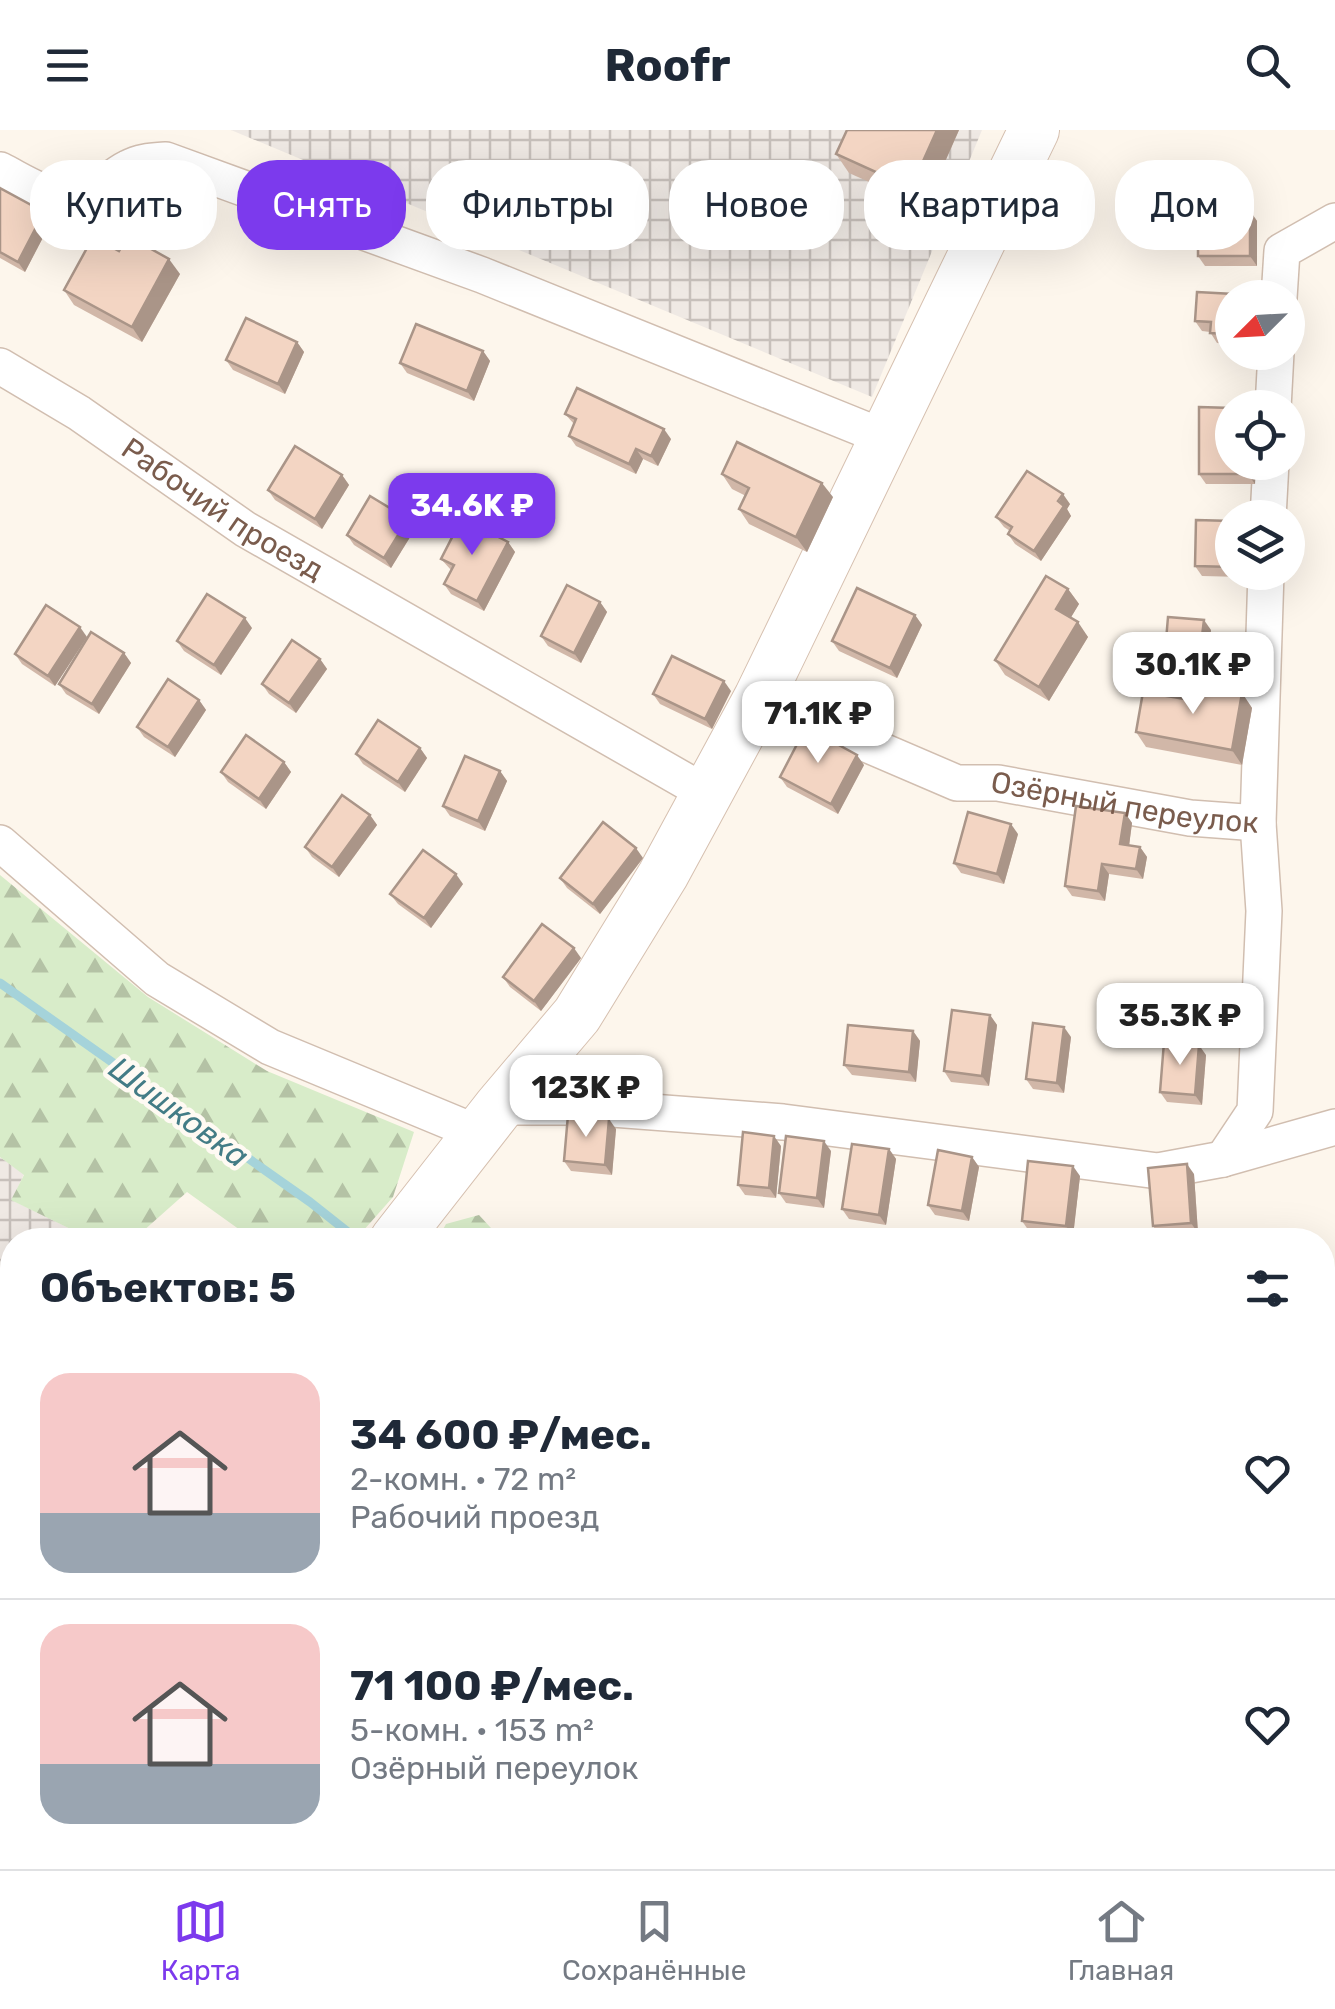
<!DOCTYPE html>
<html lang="ru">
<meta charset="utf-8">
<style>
body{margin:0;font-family:Rubik,sans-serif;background:#f6f6f7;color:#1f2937;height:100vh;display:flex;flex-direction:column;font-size:38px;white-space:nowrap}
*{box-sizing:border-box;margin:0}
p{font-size:32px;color:#747a83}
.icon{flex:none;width:55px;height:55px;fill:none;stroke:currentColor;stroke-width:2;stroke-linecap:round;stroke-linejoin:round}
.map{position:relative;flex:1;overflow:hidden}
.drawer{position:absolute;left:0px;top:1098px;width:1335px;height:642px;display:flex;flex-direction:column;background:#fff;border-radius:40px 40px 0 0;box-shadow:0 10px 40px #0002}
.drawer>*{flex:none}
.top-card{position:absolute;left:30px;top:30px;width:1275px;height:90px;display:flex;gap:20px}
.needle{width:65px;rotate:246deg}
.buttons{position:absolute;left:1215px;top:150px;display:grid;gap:20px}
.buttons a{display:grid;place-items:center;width:90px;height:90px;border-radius:50%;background:#fff;box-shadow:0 10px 40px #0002;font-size:50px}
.price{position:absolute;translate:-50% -85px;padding:0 22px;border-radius:20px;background:#fff;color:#222;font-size:32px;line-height:65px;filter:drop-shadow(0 2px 5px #0008)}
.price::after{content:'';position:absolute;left:50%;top:60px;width:30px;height:22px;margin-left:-15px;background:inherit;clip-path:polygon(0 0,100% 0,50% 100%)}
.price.active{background:#7c3aed;color:#fff}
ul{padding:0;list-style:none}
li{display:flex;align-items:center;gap:30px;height:250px;padding:0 40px}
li+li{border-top:2px solid #e0e1e3}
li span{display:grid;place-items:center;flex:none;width:280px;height:200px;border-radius:30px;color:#555}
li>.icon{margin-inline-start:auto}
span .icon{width:120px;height:120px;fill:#fffc;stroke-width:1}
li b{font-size:42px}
h2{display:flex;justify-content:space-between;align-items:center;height:120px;padding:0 40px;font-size:42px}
.pill{padding:0 35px;border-radius:40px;background:#fff;box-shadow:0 10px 40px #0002;font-size:35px;line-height:90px}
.pill.active{background:#7c3aed;color:#fff}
header{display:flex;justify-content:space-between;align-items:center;height:130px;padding:0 40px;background:#fff;font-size:45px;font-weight:700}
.tab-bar{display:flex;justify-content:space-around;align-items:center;height:140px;border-top:2px solid #e0e1e3;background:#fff;font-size:28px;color:#747a83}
.tab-bar a{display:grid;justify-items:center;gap:5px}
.tab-bar .active{color:#7c3aed}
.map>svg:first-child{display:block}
</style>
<header><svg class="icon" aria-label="menu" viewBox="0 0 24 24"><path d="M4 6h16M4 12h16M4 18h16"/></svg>Roofr<svg class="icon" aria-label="search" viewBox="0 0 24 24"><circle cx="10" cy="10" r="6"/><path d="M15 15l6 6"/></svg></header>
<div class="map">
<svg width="1335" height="1739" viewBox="0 0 1335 1739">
<defs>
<pattern id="industrial-grid" width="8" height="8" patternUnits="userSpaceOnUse" patternTransform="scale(2.5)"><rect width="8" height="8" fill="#efe9e4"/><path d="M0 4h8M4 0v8" fill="none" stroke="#c7c0bb"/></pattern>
<pattern id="forest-firs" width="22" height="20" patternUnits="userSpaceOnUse" patternTransform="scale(2.5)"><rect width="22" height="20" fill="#d8ecc9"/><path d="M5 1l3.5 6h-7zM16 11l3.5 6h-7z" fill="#b4c2a5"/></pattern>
</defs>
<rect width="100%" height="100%" fill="#fdf6ec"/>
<g fill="url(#industrial-grid)">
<path d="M231,0H982L872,267Z"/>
<path d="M0,1027L24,1044L12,1070L93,1110H12V1279L0,1298Z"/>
</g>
<g fill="url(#forest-firs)">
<path d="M0,745L148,867L267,941L414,1002L393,1067L355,1110H254L187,1062L133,1110H93L11,1070L24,1045L0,1027Z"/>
<path d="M479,1085L502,1110H437L446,1094Z"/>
<path d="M1323,1432L1335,1437V1739H864L847,1728H1322Z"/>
</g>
<g fill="#bfe3e8" stroke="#a5d3da" stroke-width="2.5">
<path d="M12,1469V1608L0,1602V1477Z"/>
<path d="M156,1728H395L396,1739H138Z"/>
</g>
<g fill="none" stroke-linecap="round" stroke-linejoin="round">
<g stroke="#a5d3da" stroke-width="9">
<path d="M0,853L310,1072L358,1110"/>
<path d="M1295,1728L1310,1739"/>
</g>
<defs>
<g id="lane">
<path d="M0,1247L12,1252"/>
<path d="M0,1331L12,1328"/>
</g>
<g id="street">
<path d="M0,40C18,49 38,62 58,67C89,75 104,50 128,38C141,31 152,31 166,30L482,145L886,308"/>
<path d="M1279,168L1282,121L1335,91"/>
<path id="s1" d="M0,236L79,283L245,399L708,664"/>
<path d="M1273,278L1276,222"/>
<path d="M1268,388L1271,332"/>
<path id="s2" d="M759,568L957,653H998L1190,688L1258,693"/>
<path d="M0,713L157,849L270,917L480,1004"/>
<path d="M499,977H586L783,992L1158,1041L1223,1029L1335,997"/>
<path d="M1223,1029L1255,981L1264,781L1258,693L1266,442"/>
</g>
<g id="secondary">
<path d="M395,1110L499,977L577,885L663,745L759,568L1034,0"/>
<path d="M503,1739L504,1728"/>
</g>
</defs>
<use href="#lane" stroke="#d1beb0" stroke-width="20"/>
<use href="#street" stroke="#d1beb0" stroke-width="38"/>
<use href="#secondary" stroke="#d6c0b0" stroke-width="52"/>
<use href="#lane" stroke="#fff" stroke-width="18"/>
<use href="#street" stroke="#fff" stroke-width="35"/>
<use href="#secondary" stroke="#fff" stroke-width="50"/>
</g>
<g fill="#d1b7a8">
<path d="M959,0L925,77L849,43L836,24Z"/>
<path d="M0,58L44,82L51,92L25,142L0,128Z"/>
<path d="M1250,81L1257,91V136H1205L1198,126Z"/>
<path d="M119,121L180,144L142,212L74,175L64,160Z"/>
<path d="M1232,168V214L1217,213L1210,202L1202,201L1195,191Z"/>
<path d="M297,212L304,222L285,264L233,240L226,230Z"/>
<path d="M483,221L490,231L474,271L407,243L400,233Z"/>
<path d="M565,284L671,309L658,336L643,329L636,344L576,316L569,306L574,294Z"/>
<path d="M1232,332H1256L1255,354H1206L1199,344Z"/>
<path d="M722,344L833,367L807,422L749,394L739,379L746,366L732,359Z"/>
<path d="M342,345L349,355L322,399L275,370L268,360Z"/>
<path d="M1070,374L1067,379L1071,386L1041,431L1015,414L1008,404L1010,401L1004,397L996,387Z"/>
<path d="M408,389L415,399L391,438L354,415L347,405Z"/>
<path d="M1232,391V442H1244L1243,447L1202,446L1195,436Z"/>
<path d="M508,412L515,422L484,481L451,464L444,454L451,440L441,429Z"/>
<path d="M1068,459L1079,474L1071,487L1088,507L1049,571L1005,545L995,530Z"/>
<path d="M600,472L607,482L581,533L548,516L541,506Z"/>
<path d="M915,485L922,495L897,548L839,521L832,511Z"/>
<path d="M252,498L221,545L184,521L177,511Z"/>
<path d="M1211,500L1210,506L1229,508L1236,518L1233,550L1171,544L1164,534Z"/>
<path d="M87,507L55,556L22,534L15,524Z"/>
<path d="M124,523L131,533L99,584L66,564L59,554Z"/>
<path d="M320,529L327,539L296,583L269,564L262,554Z"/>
<path d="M731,561L712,599L660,574L653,564Z"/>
<path d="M1242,563L1252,578L1242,635L1146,617L1136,602Z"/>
<path d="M199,570L206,580L175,627L144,607L137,597Z"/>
<path d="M420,618L427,628L405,662L363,634L356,624Z"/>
<path d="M284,632L291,642L266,679L228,652L221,642Z"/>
<path d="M864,635L838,684L787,657L780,647Z"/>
<path d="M500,641L507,651L485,701L450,686L443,676Z"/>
<path d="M1125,683L1132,693L1129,715L1140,717L1147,727L1143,749L1109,744L1105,771L1072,766L1065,756Z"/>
<path d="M370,685L377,695L339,747L312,727L305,717Z"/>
<path d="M1018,704L1004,754L961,743L954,733Z"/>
<path d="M643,728L600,784L567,758L560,748Z"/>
<path d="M463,754L431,798L398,774L390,764Z"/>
<path d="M581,828L541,881L510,857L503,847Z"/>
<path d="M990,885L997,895L989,956L951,952L944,941Z"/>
<path d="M913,901L920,911L916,952L852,945L844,935Z"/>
<path d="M1071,907L1064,963L1033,959L1026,949Z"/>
<path d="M1206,925L1202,975L1167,972L1160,962Z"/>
<path d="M616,999L612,1045L571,1041L564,1031Z"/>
<path d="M781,1016L776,1068L745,1065L738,1055Z"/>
<path d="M889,1019L896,1029L886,1095L849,1089L842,1079Z"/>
<path d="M831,1021L824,1078L786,1073L779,1063Z"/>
<path d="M972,1027L979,1037L969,1091L935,1085L928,1075Z"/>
<path d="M1194,1044L1198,1103L1160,1106L1153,1096Z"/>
<path d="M1080,1046L1073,1106L1029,1101L1022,1091Z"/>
</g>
<g fill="#aa9588">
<path d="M937,0H959L925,77L911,58Z"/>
<path d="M1250,81L1257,91V136L1250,126Z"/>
<path d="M44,82L51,92L25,142L18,132Z"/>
<path d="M169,129L180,144L142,212L132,197Z"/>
<path d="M297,212L304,222L285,264L278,254Z"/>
<path d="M483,221L490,231L474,271L467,261Z"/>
<path d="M664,299L671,309L658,336L651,326Z"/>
<path d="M636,319L643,329L636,344L629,334Z"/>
<path d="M1248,332H1256L1255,354L1248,344Z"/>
<path d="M342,345L349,355L322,399L315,389Z"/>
<path d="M822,353L833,367L807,422L796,407Z"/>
<path d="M1063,364L1070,374L1067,379L1071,386L1041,431L1034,421Z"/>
<path d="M408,389L415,399L391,438L384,428Z"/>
<path d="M508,412L515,422L484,481L477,471Z"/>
<path d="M1068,459L1079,474L1067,494L1056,479Z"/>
<path d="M600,472L607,482L581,533L574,523Z"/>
<path d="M915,485L922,495L897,548L890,538Z"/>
<path d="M245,488L252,498L221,545L214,535Z"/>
<path d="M1204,490L1211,500L1209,516L1202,506Z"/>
<path d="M1078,492L1088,507L1049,571L1039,557Z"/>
<path d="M80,497L87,507L55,556L48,546Z"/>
<path d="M1229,508L1236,518L1233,550L1226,540Z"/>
<path d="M124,523L131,533L99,584L92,574Z"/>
<path d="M320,529L327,539L296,583L289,573Z"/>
<path d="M724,551L731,561L712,599L705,589Z"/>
<path d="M1242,563L1252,578L1242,635L1232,620Z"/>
<path d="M199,570L206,580L175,627L168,617Z"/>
<path d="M420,618L427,628L405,662L398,652Z"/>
<path d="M857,625L864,635L838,684L831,674Z"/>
<path d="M284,632L291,642L266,679L259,669Z"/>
<path d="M500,641L507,651L485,701L478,691Z"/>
<path d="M1125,683L1132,693L1128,724L1120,714Z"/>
<path d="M370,685L377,695L339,747L332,737Z"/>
<path d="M1011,694L1018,704L1004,754L997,744Z"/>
<path d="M1140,717L1147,727L1143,749L1136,739Z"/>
<path d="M636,718L643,728L600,784L593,774Z"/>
<path d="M1102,734L1109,744L1105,771L1098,761Z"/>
<path d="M456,744L463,754L431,798L424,788Z"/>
<path d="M574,818L581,828L541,881L534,871Z"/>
<path d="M990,885L997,895L989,956L982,946Z"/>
<path d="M1064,897L1071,907L1064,963L1057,953Z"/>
<path d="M913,901L920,911L916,952L909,942Z"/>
<path d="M1199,915L1206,925L1202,975L1195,965Z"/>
<path d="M609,989L616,999L612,1045L605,1035Z"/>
<path d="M774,1006L781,1016L776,1068L769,1058Z"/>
<path d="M824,1011L831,1021L824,1078L817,1068Z"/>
<path d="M889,1019L896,1029L886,1095L879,1085Z"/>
<path d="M972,1027L979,1037L969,1091L962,1081Z"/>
<path d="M1187,1034L1194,1044L1198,1103L1191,1093Z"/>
<path d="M1073,1036L1080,1046L1073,1106L1066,1096Z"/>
<path d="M619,1728H631L629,1739H617Z"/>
</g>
<g fill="#f3d5c3" stroke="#aa9588" stroke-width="2.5">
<path d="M847,0H937L911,58L836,24Z"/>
<path d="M0,58L44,82L18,132L0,122Z"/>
<path d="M1207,81H1250V126H1198V104H1207Z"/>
<path d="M128,106L169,129L132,197L64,160L93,107L119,121Z"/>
<path d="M1197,162L1252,165V168H1232V204L1210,203L1211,192L1195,191Z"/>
<path d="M246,188L297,212L278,254L226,230Z"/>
<path d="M416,194L483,221L467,261L400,233Z"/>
<path d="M577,258L664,299L651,326L636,319L629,334L569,306L576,289L565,284Z"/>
<path d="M1199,277L1232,278V332H1248V344H1199Z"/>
<path d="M737,312L822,353L796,407L739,379L749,358L722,344Z"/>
<path d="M295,316L342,345L315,389L268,360Z"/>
<path d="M1027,341L1063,364L1058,371L1064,376L1034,421L1008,404L1012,397L996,387Z"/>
<path d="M370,366L408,389L384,428L347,405Z"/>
<path d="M462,388L508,412L477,471L444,454L454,435L441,429Z"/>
<path d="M1196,390L1232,391V437L1195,436Z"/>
<path d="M1046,446L1068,459L1056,479L1078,492L1039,557L995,530Z"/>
<path d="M567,455L600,472L574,523L541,506Z"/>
<path d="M857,458L915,485L890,538L832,511Z"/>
<path d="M207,464L245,488L214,535L177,511Z"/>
<path d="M46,475L80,497L48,546L15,524Z"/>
<path d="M1168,487L1204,490L1202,506L1229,508L1226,540L1164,534Z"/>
<path d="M91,502L124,523L92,574L59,554Z"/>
<path d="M292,510L320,529L289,573L262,554Z"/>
<path d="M672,526L724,551L705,589L653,564Z"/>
<path d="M168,549L199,570L168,617L137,597Z"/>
<path d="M1194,554L1242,563L1232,620L1136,602L1143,562L1191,570Z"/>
<path d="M378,590L420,618L398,652L356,624Z"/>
<path d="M806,597L857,625L831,674L780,647Z"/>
<path d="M246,605L284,632L259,669L221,642Z"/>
<path d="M465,626L500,641L478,691L443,676Z"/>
<path d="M342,665L370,685L332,737L305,717Z"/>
<path d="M1076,676L1125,683L1120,714L1140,717L1136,739L1102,734L1098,761L1065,756Z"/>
<path d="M968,682L1011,694L997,744L954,733Z"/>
<path d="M603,692L636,718L593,774L560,748Z"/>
<path d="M423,720L456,744L424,788L390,764Z"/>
<path d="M542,794L574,818L534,871L503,847Z"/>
<path d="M952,880L990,885L982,946L944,941Z"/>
<path d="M1033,893L1064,897L1057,953L1026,949Z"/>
<path d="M848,895L913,901L909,942L844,935Z"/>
<path d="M1164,912L1199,915L1195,965L1160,962Z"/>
<path d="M568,985L609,989L605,1035L564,1031Z"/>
<path d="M743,1002L774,1006L769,1058L738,1055Z"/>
<path d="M786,1006L824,1011L817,1068L779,1063Z"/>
<path d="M852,1014L889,1019L879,1085L842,1079Z"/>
<path d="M938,1020L972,1027L962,1081L928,1075Z"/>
<path d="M1028,1031L1073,1036L1066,1096L1022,1091Z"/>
<path d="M1187,1034L1191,1093L1153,1096L1148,1038Z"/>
<path d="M545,1728H619L617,1739L544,1738Z"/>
</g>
<g text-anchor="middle" stroke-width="9" stroke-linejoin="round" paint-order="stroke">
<g font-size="30" fill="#7a5c4d" stroke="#fffaf3">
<text dy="10" stroke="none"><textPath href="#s1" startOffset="265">Рабочий проезд</textPath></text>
<text dy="10" stroke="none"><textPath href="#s2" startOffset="385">Озёрный переулок</textPath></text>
</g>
<g font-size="32" font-style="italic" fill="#437c86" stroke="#fffaf3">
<text transform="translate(179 982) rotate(36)" y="11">Шишковка</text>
</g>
</g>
</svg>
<div class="buttons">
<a><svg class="needle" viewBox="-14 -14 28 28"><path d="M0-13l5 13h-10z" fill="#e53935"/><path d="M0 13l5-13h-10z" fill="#747a83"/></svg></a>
<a><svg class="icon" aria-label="locate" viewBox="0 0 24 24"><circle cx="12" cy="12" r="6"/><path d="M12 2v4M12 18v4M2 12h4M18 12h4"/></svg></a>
<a><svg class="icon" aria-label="layers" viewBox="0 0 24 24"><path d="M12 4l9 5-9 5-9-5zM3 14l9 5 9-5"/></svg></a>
</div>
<b class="price active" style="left:472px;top:428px">34.6K ₽</b>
<b class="price" style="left:1193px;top:587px">30.1K ₽</b>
<b class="price" style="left:818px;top:636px">71.1K ₽</b>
<b class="price" style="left:1180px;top:938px">35.3K ₽</b>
<b class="price" style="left:586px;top:1010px">123K ₽</b>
<div class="top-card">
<a class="pill">Купить</a>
<a class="pill active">Снять</a>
<a class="pill">Фильтры</a>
<a class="pill">Новое</a>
<a class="pill">Квартира</a>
<a class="pill">Дом</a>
</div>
<section class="drawer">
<h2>Объектов: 5<svg class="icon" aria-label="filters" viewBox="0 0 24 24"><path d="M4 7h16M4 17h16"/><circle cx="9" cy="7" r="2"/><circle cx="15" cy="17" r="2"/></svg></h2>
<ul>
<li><span style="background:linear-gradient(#f6c9c9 70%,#9aa5b1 0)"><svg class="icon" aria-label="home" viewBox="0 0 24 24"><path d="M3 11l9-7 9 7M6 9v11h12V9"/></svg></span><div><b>34 600 ₽/мес.</b><p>2-комн. · 72 m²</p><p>Рабочий проезд</p></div><svg class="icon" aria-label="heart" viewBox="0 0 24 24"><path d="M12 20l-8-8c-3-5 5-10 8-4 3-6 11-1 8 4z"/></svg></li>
<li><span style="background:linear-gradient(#f6c9c9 70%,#9aa5b1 0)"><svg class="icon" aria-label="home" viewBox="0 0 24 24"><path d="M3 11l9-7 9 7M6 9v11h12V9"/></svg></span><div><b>71 100 ₽/мес.</b><p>5-комн. · 153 m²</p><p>Озёрный переулок</p></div><svg class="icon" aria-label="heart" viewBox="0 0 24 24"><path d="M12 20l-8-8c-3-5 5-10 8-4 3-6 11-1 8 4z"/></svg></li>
</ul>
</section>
</div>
<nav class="tab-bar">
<a class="active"><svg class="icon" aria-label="map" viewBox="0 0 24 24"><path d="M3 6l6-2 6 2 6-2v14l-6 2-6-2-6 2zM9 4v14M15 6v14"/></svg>Карта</a>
<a><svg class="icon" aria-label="saved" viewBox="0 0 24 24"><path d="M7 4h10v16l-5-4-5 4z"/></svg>Сохранённые</a>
<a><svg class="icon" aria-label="home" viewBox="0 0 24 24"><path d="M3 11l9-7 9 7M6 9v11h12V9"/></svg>Главная</a>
</nav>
